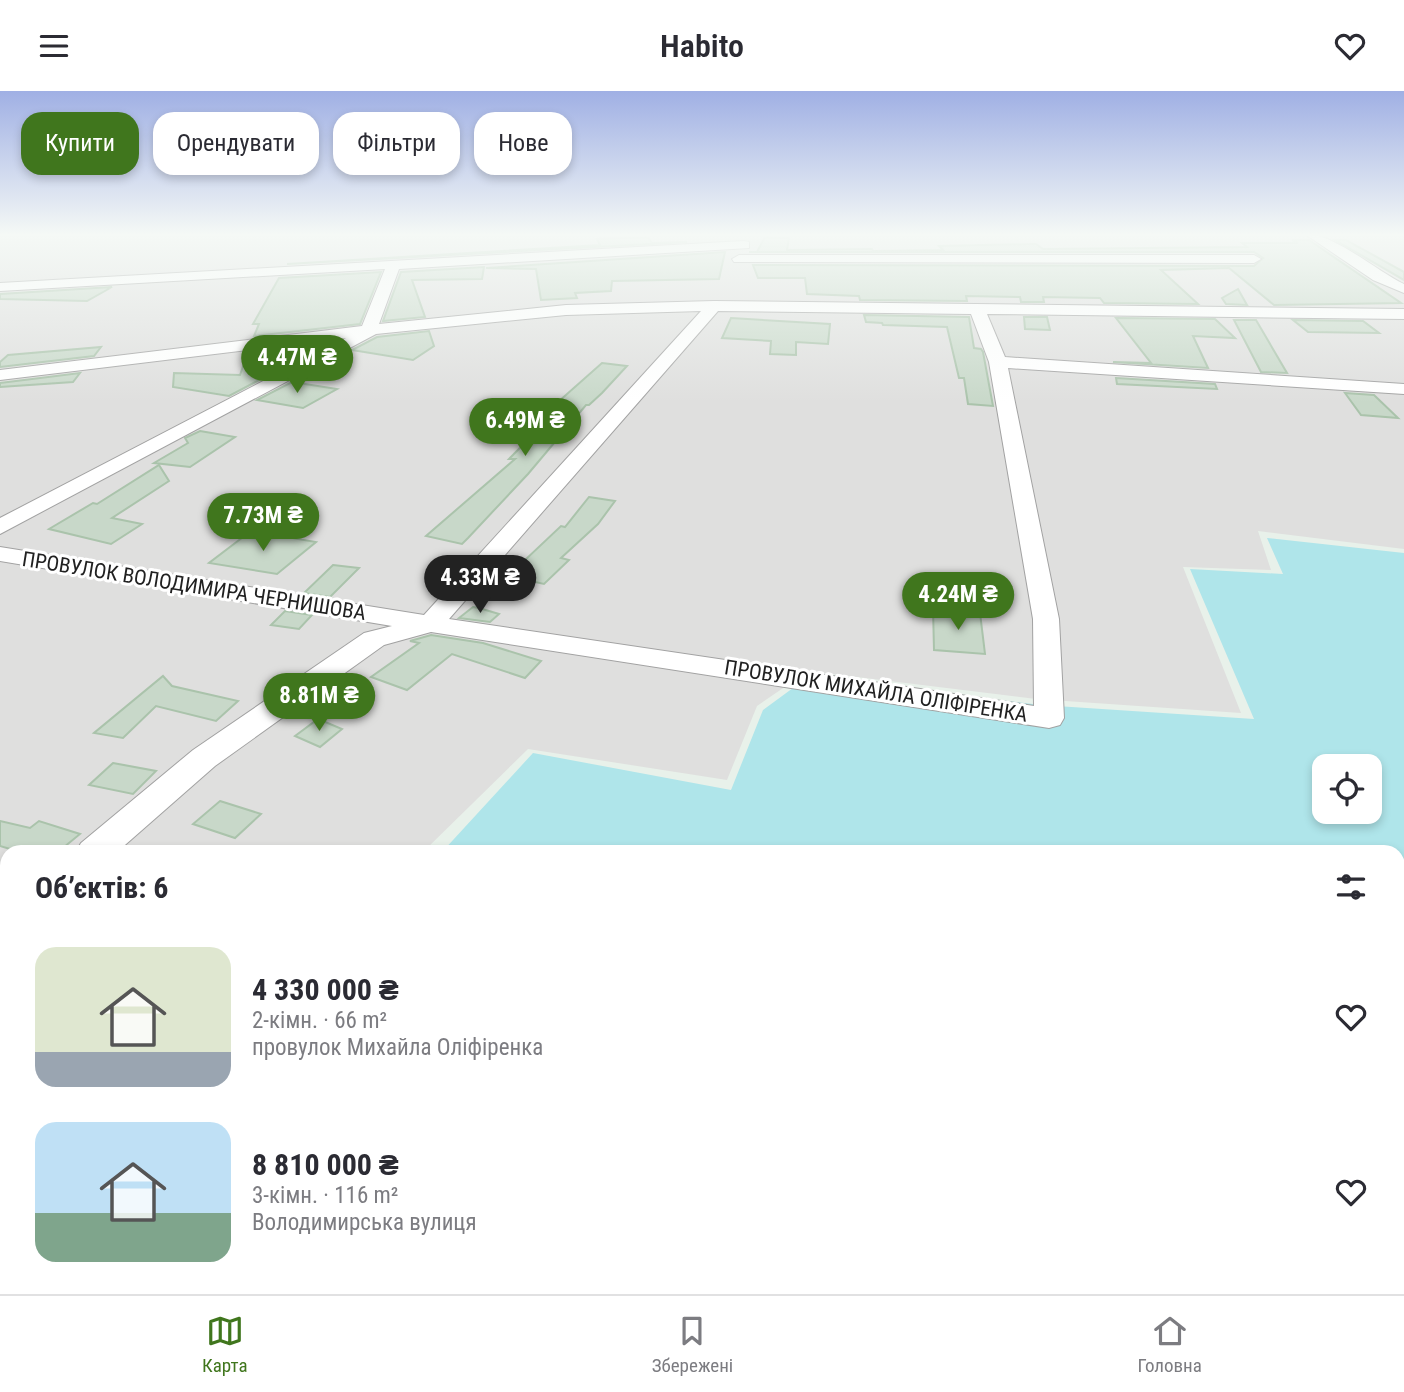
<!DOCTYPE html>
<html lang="uk">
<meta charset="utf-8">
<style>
body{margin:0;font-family:"Roboto Condensed",sans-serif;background:#f2f2f3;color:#2b2b33;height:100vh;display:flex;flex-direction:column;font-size:26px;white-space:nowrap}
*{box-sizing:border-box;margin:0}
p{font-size:23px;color:#7c7c81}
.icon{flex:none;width:38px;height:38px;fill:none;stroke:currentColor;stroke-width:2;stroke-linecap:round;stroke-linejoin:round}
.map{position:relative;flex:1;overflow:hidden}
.panel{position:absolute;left:0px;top:754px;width:1405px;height:450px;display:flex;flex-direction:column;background:#fff;border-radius:21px 21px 0 0;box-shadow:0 4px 10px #0003}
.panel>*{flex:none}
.top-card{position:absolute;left:21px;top:21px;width:700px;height:63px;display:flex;gap:14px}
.buttons{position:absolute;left:1312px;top:663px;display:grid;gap:14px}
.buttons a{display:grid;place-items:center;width:70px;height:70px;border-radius:14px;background:#fff;box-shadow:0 4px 10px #0003;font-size:35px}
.price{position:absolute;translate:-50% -60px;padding:0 16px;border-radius:24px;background:#40761d;color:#fff;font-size:23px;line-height:46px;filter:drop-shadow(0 2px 4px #0008)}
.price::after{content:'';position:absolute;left:50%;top:42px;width:21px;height:16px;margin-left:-10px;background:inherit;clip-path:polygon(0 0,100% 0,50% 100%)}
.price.on{background:#222;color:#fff}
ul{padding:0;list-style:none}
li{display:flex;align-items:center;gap:21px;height:175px;padding:0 35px}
li span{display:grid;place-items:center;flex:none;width:196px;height:140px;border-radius:21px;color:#555}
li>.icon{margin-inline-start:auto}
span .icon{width:84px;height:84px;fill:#fffc;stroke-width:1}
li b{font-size:30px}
h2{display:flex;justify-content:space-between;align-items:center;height:84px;padding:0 35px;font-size:30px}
.chip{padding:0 24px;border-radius:21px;background:#fff;box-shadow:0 4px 10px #0003;font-size:24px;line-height:63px}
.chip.on{background:#40761d;color:#fff}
header{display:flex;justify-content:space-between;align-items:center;height:91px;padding:0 35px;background:#fff;font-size:32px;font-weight:600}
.menu{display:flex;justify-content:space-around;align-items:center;height:98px;border-top:2px solid #e1e1e2;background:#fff;font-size:19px;color:#7c7c81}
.menu a{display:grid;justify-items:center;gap:4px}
.menu .on{color:#40761d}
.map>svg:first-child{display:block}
</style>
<header><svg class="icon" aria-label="menu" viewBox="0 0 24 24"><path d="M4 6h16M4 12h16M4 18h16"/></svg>Habito<svg class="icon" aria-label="heart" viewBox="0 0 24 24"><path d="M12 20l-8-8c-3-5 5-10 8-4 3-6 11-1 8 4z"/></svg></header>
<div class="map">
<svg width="1404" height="1203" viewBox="0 0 1404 1203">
<rect width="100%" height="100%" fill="#e8f1ea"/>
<path fill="#dfdfde" d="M0,143H1404V458L1258,440L1271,479L1183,476L1241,622L1036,608L808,580L757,615L727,689L528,658L423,761H7V1197H344L342,1203H0Z"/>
<path fill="#afe5ea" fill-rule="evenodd" d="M1267,447L1404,462V1203H356L358,1197H1398V761H442L533,662L731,699L763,619L808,586L1041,614L1254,628L1190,478L1283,483ZM1325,676H1370V721H1325Z"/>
<g fill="#c8d8c9" stroke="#aac3ab" stroke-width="2">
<path d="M648,146L652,152L687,151L287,173L600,154L597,148Z"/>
<path d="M765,146L789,147L787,159L872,158L873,160L943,159L939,155L1036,153L1043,158L1247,156L1242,152H1298L1292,149H1309L1401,212L1274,214L1229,177L1161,179L1198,213L1104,212L1100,207L1043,206L1044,211H1021L1020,206L966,205L967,210L860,209L859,205L807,203L805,187H758L753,174L1254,175L1263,167L1254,161H749H757Z"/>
<path d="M1335,149H1346L1404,181V189Z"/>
<path d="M725,161L719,188L612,190L611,200L575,202L577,207L541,209L536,178L486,177Z"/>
<path d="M484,176L482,188L412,189L425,226L383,230L401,181Z"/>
<path d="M381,181L360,233L254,245L259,233H253L279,187Z"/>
<path d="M112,196L87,210L0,208V203Z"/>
<path d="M1238,198L1247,214L1226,213L1222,207Z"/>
<path d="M864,224L969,226L974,257L981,258L983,261L993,315L968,313L964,287H959L947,236L883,234L882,232L866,231Z"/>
<path d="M1024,226H1047L1050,239L1025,238Z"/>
<path d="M731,227L830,233L828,253L796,251V264L770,263L771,250L722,247Z"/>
<path d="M1116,227L1215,228L1235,247L1193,245L1208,277L1113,271L1151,272Z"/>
<path d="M1234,229H1256L1287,282L1261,281Z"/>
<path d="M1293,229L1363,230L1379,242L1308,241Z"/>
<path d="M429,240L434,255L413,269L352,259L377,246Z"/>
<path d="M101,256L94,265L0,276V271L8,264Z"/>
<path d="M297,256L254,284L265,286L229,305L173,296L174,282L240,284L248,261Z"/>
<path d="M602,272L627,275L602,302L589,314H586L528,383L468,447L462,453L426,445L515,368H509L565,311H558Z"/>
<path d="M80,282L73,291L0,296V292Z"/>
<path d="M1116,287L1215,293L1217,298L1117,293Z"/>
<path d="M292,291L337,298L303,317L257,309Z"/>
<path d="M1345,302L1374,304L1398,327L1361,324Z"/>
<path d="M200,340L235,346L190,376L154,372L188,352L185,347Z"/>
<path d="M159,374L169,390L112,427L142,433L111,453L49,438L93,412L97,413Z"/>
<path d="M589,406L615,410L598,433L561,467L569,469L544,493L508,485L561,435L565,436Z"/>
<path d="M251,440L316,451L277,483L209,472Z"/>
<path d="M333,474L359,477L330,506L304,502Z"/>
<path d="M473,516L479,517L499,523L490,531L459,527Z"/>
<path d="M933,517L980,522L985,563L934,559Z"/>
<path d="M285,520L312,524L299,538L271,534Z"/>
<path d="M431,544L483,552L541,570L525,587L452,563L407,599L371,586L419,552L410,550Z"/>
<path d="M163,585L172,595L238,610L216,630L156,615L123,647L94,642Z"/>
<path d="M318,628L342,638L320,656L295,645Z"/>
<path d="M113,672L156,680L133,703L89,694Z"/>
<path d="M220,710L261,723L235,747L193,733Z"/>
<path d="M0,730L30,737L39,730L80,743L58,761H20L0,755Z"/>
</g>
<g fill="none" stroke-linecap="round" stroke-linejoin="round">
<defs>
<g id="minor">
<path d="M1305,143C1335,143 1375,179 1404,193V202L1373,189Z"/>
<path d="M744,150L749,151V157L399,178L379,233L566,214L714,210L1404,218V228L987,223L1005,266L1404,293V303L1008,277L1059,528L1064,627L1060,634L1049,637L431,541L384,554L215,675L117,761H76L81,752L193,659L364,542L392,535L0,470V456L424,524L701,220L566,224L376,243L0,443V427L346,247L0,289V279L362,235L385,178L0,200V192ZM718,220L971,223L989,271L1033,528L1034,615L449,528Z"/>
<path d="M739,164H1254L1261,168L1254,172L734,171L732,168Z"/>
<path d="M7,821V855L0,858V823Z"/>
</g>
</defs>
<use href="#minor" stroke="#a2a2a2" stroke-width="2"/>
<use href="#minor" fill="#fff" fill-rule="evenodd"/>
</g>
<linearGradient id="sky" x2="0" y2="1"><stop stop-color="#a0b0e4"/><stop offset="0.46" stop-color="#f5f9f6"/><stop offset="1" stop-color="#f5f9f6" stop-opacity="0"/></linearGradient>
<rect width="1404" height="312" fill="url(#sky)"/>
<g text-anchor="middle" stroke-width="6" stroke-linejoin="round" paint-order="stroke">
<g font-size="21" fill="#212121" stroke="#fff">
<text transform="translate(194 495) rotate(9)" y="7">ПРОВУЛОК ВОЛОДИМИРА ЧЕРНИШОВА</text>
<text transform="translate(876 600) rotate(9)" y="7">ПРОВУЛОК МИХАЙЛА ОЛІФІРЕНКА</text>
</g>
</g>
</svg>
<div class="buttons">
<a><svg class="icon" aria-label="locate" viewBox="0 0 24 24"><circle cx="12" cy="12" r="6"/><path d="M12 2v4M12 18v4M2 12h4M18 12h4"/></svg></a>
</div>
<b class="price" style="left:297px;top:304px">4.47M ₴</b>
<b class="price" style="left:525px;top:367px">6.49M ₴</b>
<b class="price" style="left:263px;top:462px">7.73M ₴</b>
<b class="price on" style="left:480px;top:524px">4.33M ₴</b>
<b class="price" style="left:958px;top:541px">4.24M ₴</b>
<b class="price" style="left:319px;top:642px">8.81M ₴</b>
<div class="top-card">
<a class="chip on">Купити</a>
<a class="chip">Орендувати</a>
<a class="chip">Фільтри</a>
<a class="chip">Нове</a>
</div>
<section class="panel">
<h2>Об’єктів: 6<svg class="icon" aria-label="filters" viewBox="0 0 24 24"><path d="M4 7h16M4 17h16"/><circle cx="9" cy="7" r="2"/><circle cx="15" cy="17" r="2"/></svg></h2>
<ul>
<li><span style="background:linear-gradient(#dfe7d0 75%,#9aa5b1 0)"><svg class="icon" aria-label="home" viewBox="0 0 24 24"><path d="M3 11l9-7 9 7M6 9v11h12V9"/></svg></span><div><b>4 330 000 ₴</b><p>2-кімн. · 66 m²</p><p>провулок Михайла Оліфіренка</p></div><svg class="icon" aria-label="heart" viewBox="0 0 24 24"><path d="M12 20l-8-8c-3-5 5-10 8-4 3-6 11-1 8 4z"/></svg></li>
<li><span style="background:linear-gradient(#bfe0f5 65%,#7fa58c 0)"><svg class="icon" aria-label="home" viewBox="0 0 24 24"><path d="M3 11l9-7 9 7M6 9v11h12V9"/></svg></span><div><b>8 810 000 ₴</b><p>3-кімн. · 116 m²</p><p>Володимирська вулиця</p></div><svg class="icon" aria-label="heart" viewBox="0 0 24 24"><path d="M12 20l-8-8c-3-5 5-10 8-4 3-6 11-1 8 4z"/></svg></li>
</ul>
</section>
</div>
<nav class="menu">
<a class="on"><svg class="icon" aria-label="map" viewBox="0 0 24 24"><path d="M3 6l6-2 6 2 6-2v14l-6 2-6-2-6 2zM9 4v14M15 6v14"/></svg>Карта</a>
<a><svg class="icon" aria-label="saved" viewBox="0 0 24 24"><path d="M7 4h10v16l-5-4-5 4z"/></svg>Збережені</a>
<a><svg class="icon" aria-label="home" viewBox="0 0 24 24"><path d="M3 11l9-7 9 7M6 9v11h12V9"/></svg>Головна</a>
</nav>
